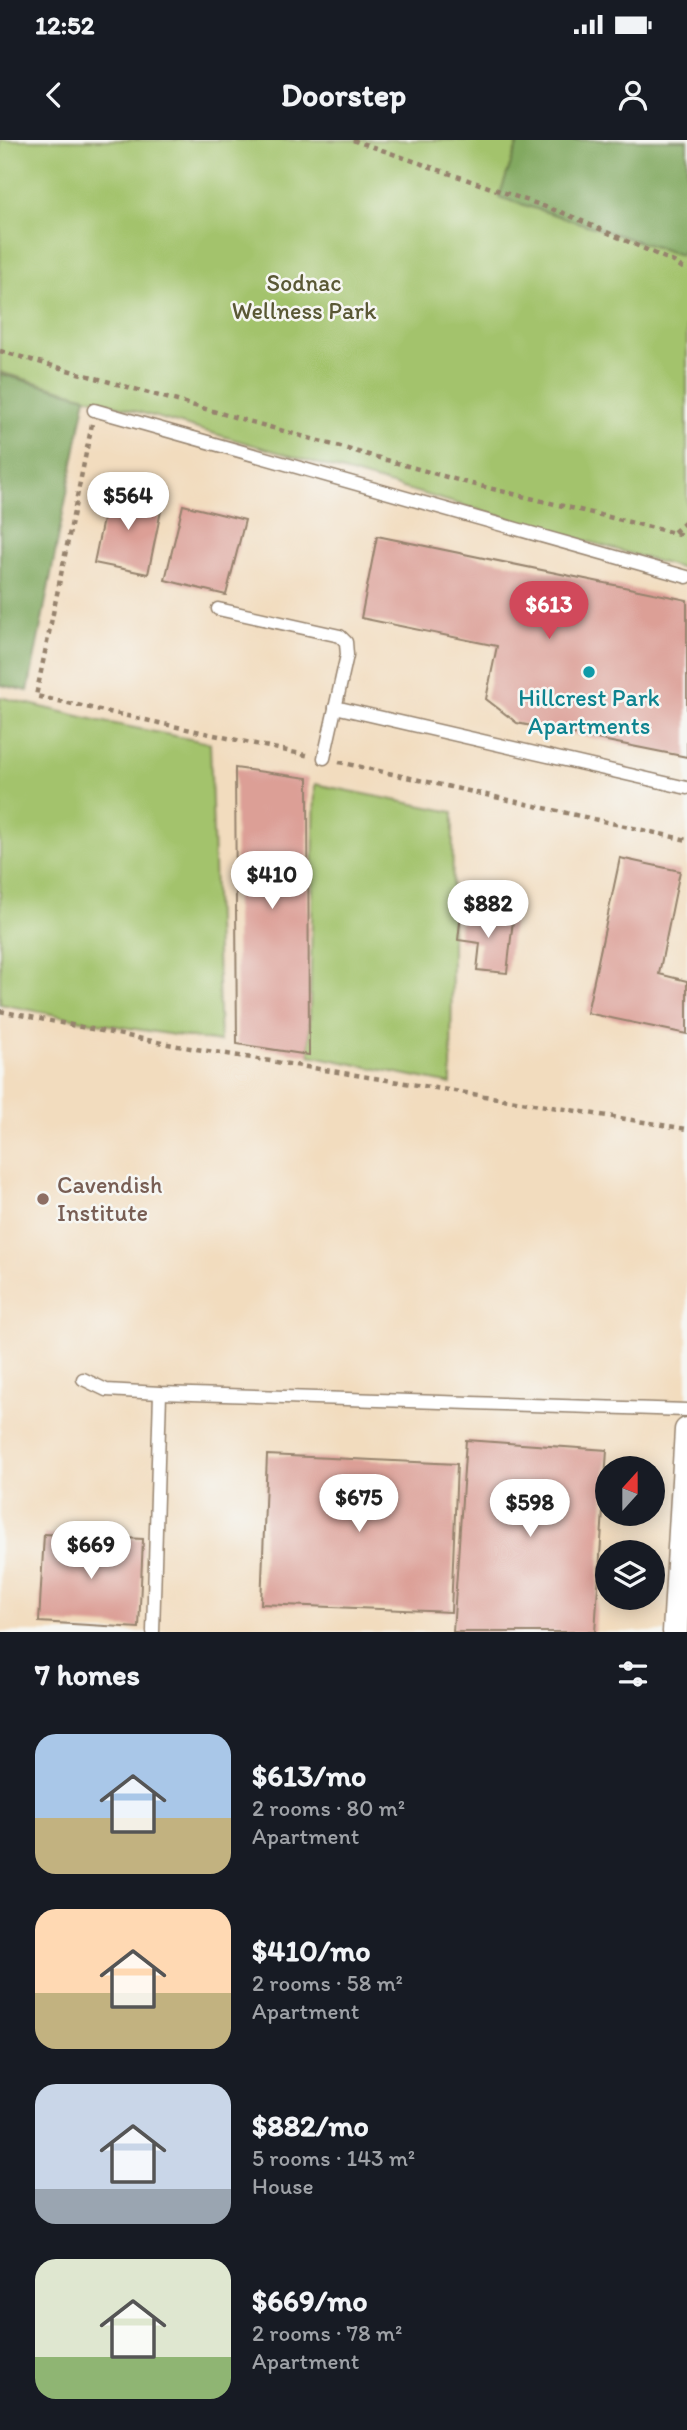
<!DOCTYPE html>
<meta charset="utf-8">
<style>
body{margin:0;font-family:Itim,sans-serif;background:#242831;color:#f1f3f6;height:100vh;display:flex;flex-direction:column;font-size:26px;white-space:nowrap}
*{box-sizing:border-box;margin:0}
p{font-size:23px;color:#9ea1a6}
.icon{flex:none;width:38px;height:38px;fill:none;stroke:currentColor;stroke-width:2;stroke-linecap:round;stroke-linejoin:round}
.map{position:relative;height:1492px;overflow:hidden}
.drawer{display:flex;flex-direction:column;background:#171b24;flex:1}
.drawer>*{flex:none}
.needle{width:46px;rotate:21deg}
.controls{position:absolute;left:595px;top:1316px;display:grid;gap:14px}
.controls a{display:grid;place-items:center;width:70px;height:70px;border-radius:50%;background:#171b24;box-shadow:0 4px 18px #0003;font-size:35px}
.price{position:absolute;translate:-50% -60px;padding:0 16px;border-radius:24px;background:#fff;color:#222;font-size:23px;line-height:46px;filter:drop-shadow(0 2px 4px #0008)}
.price::after{content:'';position:absolute;left:50%;top:42px;width:21px;height:16px;margin-left:-10px;background:inherit;clip-path:polygon(0 0,100% 0,50% 100%)}
.price.selected{background:#d1495b;color:#fff}
ul{padding:0;list-style:none}
li{display:flex;align-items:center;gap:21px;height:175px;padding:0 35px}
li span{display:grid;place-items:center;flex:none;width:196px;height:140px;border-radius:21px;color:#555}
li>.icon{margin-inline-start:auto}
span .icon{width:84px;height:84px;fill:#fffc;stroke-width:1}
li b{font-size:30px}
h2{display:flex;justify-content:space-between;align-items:center;height:84px;padding:0 35px;font-size:30px}
.status{display:flex;justify-content:space-between;align-items:center;height:49px;padding:0 35px;background:#171b24;direction:ltr}
.status svg{height:19px;fill:currentColor}
header{display:flex;justify-content:space-between;align-items:center;height:91px;padding:0 35px;background:#171b24;font-size:32px;font-weight:700}
.map>svg:first-child{display:block}
</style>
<div class="status"><b>12:52</b><svg viewBox="0 0 49 12"><path d="M0 12V9h3v3zM5 12V6h3v6zM10 12V3h3v9zM15 12V0h3v12zM26 1h20v11H26zM47 4h2v5h-2z"/></svg></div>
<header><svg class="icon" aria-label="back" viewBox="0 0 24 24"><path d="M15 5l-7 7 7 7"/></svg>Doorstep<svg class="icon" aria-label="person" viewBox="0 0 24 24"><circle cx="12" cy="8" r="4"/><path d="M4 21q1-7 8-7t8 7"/></svg></header>
<div class="map">
<svg width="687" height="1492" viewBox="0 0 687 1492">
<rect width="100%" height="100%" fill="#f6f6f2"/>
<filter id="ink" filterUnits="userSpaceOnUse"><feTurbulence type="fractalNoise" baseFrequency=".0143" numOctaves="2"/><feDisplacementMap in="SourceGraphic" scale="14" xChannelSelector="R" yChannelSelector="G"/><feConvolveMatrix kernelMatrix="1 2 1 2 8 2 1 2 1" color-interpolation-filters="sRGB"/></filter>
<filter id="wash" filterUnits="userSpaceOnUse"><feTurbulence type="fractalNoise" baseFrequency=".00686" numOctaves="4" result="noise"/><feDisplacementMap in="SourceGraphic" scale="28" xChannelSelector="R" yChannelSelector="G"/><feGaussianBlur stdDeviation="1.57" result="paint"/><feColorMatrix in="noise" values="0 0 0 0 0 0 0 0 0 0 0 0 0 0 0 0 0 1.4 0 .05"/><feComposite in="paint" operator="in"/></filter>
<g filter="url(#wash)">
<rect width="100%" height="100%" fill="#f2dcbe"/>
<g fill="#a3c36c" stroke="#6f7645" stroke-width="2">
<path d="M0,0H519L499,57L681,115L687,100V430L0,232Z"/>
<path d="M0,557L100,581L210,603L220,902L97,883L0,864Z"/>
<path d="M315,644L453,672L451,944L309,915Z"/>
</g>
<g fill="#82a960" stroke="#5e6a3f" stroke-width="2">
<path d="M519,0H687V100L681,115L499,57Z"/>
<path d="M0,234L86,257L28,551L0,545Z"/>
</g>
<g id="blocks">
<g fill="#dc9f96">
<path d="M109,350L163,361L148,434L94,423Z"/>
<path d="M183,365L245,380L226,455L165,440Z"/>
<path d="M377,396L687,460V617L517,583L486,559L497,506L361,478Z"/>
<path d="M235,628L308,638L309,915L237,904Z"/>
<path d="M620,718L680,731L659,834L687,841V894L587,873Z"/>
<path d="M461,774L513,780L507,833L477,830L480,803L458,800Z"/>
<path d="M466,1300L607,1310L595,1492H453Z"/>
<path d="M267,1315L457,1324L451,1472L261,1464Z"/>
<path d="M44,1394L143,1399L139,1488L39,1482Z"/>
</g>
</g>
</g>
<g filter="url(#ink)">
<use href="#blocks" fill-opacity="0" stroke="#96836e" stroke-width="2"/>
<g fill="none" stroke-linecap="round" stroke-linejoin="round">
<defs>
<g id="lane">
<path d="M94,270L687,437"/>
<path d="M218,469L340,496L346,502L347,515L324,618"/>
<path d="M335,567L687,648"/>
<path d="M83,1239L106,1250L160,1253L687,1270"/>
<path d="M153,1492L160,1253"/>
</g>
<path id="street" d="M675,1492L687,1290"/>
</defs>
<use href="#lane" stroke="#96836e" stroke-width="15"/>
<use href="#street" stroke="#96836e" stroke-width="27"/>
<g stroke="#96836e" stroke-width="4.5" stroke-dasharray="5 5" stroke-linecap="butt">
<path d="M353,0L566,74L674,122L687,131"/>
<path d="M0,211L468,343L687,396"/>
<path d="M92,284L36,556L310,616"/>
<path d="M674,392L687,381"/>
<path d="M339,622L687,700"/>
<path d="M0,871L178,906L687,989"/>
</g>
<use href="#lane" stroke="#fff" stroke-width="12"/>
<use href="#street" stroke="#fff" stroke-width="24"/>
</g>
</g>
<circle fill="#0f9aa8" stroke="#f6f6f2" stroke-width="2.5" cx="589" cy="532" r="7"/>
<circle fill="#8d6e63" stroke="#f6f6f2" stroke-width="2.5" cx="43" cy="1059" r="7"/>
<g text-anchor="middle" stroke-width="5" stroke-linejoin="round" paint-order="stroke">
<g font-size="24" fill="#5a5835" stroke="#f6f6f2">
<text x="304" y="151">Sodnac<tspan x="304" dy="28">Wellness Park</tspan></text>
</g>
<g font-size="24" fill="#0d838f" stroke="#f6f6f2">
<text x="589" y="566">Hillcrest Park<tspan x="589" dy="28">Apartments</tspan></text>
</g>
<g font-size="24" fill="#785e54" stroke="#f6f6f2" text-anchor="start">
<text x="57" y="1053">Cavendish<tspan x="57" dy="28">Institute</tspan></text>
</g>
</g>
</svg>
<div class="controls">
<a><svg class="needle" viewBox="-14 -14 28 28"><path d="M0-13l5 13h-10z" fill="#e53935"/><path d="M0 13l5-13h-10z" fill="#9ea1a6"/></svg></a>
<a><svg class="icon" aria-label="layers" viewBox="0 0 24 24"><path d="M12 4l9 5-9 5-9-5zM3 14l9 5 9-5"/></svg></a>
</div>
<b class="price" style="left:128px;top:392px">$564</b>
<b class="price selected" style="left:549px;top:501px">$613</b>
<b class="price" style="left:272px;top:771px">$410</b>
<b class="price" style="left:488px;top:800px">$882</b>
<b class="price" style="left:359px;top:1394px">$675</b>
<b class="price" style="left:530px;top:1399px">$598</b>
<b class="price" style="left:91px;top:1441px">$669</b>
</div>
<section class="drawer">
<h2>7 homes<svg class="icon" aria-label="filters" viewBox="0 0 24 24"><path d="M4 7h16M4 17h16"/><circle cx="9" cy="7" r="2"/><circle cx="15" cy="17" r="2"/></svg></h2>
<ul>
<li><span style="background:linear-gradient(#a9c7e8 60%,#c2b280 0)"><svg class="icon" aria-label="home" viewBox="0 0 24 24"><path d="M3 11l9-7 9 7M6 9v11h12V9"/></svg></span><div><b>$613/mo</b><p>2 rooms · 80 m²</p><p>Apartment</p></div></li>
<li><span style="background:linear-gradient(#ffd9b3 60%,#c2b280 0)"><svg class="icon" aria-label="home" viewBox="0 0 24 24"><path d="M3 11l9-7 9 7M6 9v11h12V9"/></svg></span><div><b>$410/mo</b><p>2 rooms · 58 m²</p><p>Apartment</p></div></li>
<li><span style="background:linear-gradient(#c9d6e8 75%,#9aa5b1 0)"><svg class="icon" aria-label="home" viewBox="0 0 24 24"><path d="M3 11l9-7 9 7M6 9v11h12V9"/></svg></span><div><b>$882/mo</b><p>5 rooms · 143 m²</p><p>House</p></div></li>
<li><span style="background:linear-gradient(#dfe7d0 70%,#8fb573 0)"><svg class="icon" aria-label="home" viewBox="0 0 24 24"><path d="M3 11l9-7 9 7M6 9v11h12V9"/></svg></span><div><b>$669/mo</b><p>2 rooms · 78 m²</p><p>Apartment</p></div></li>
</ul>
</section>
